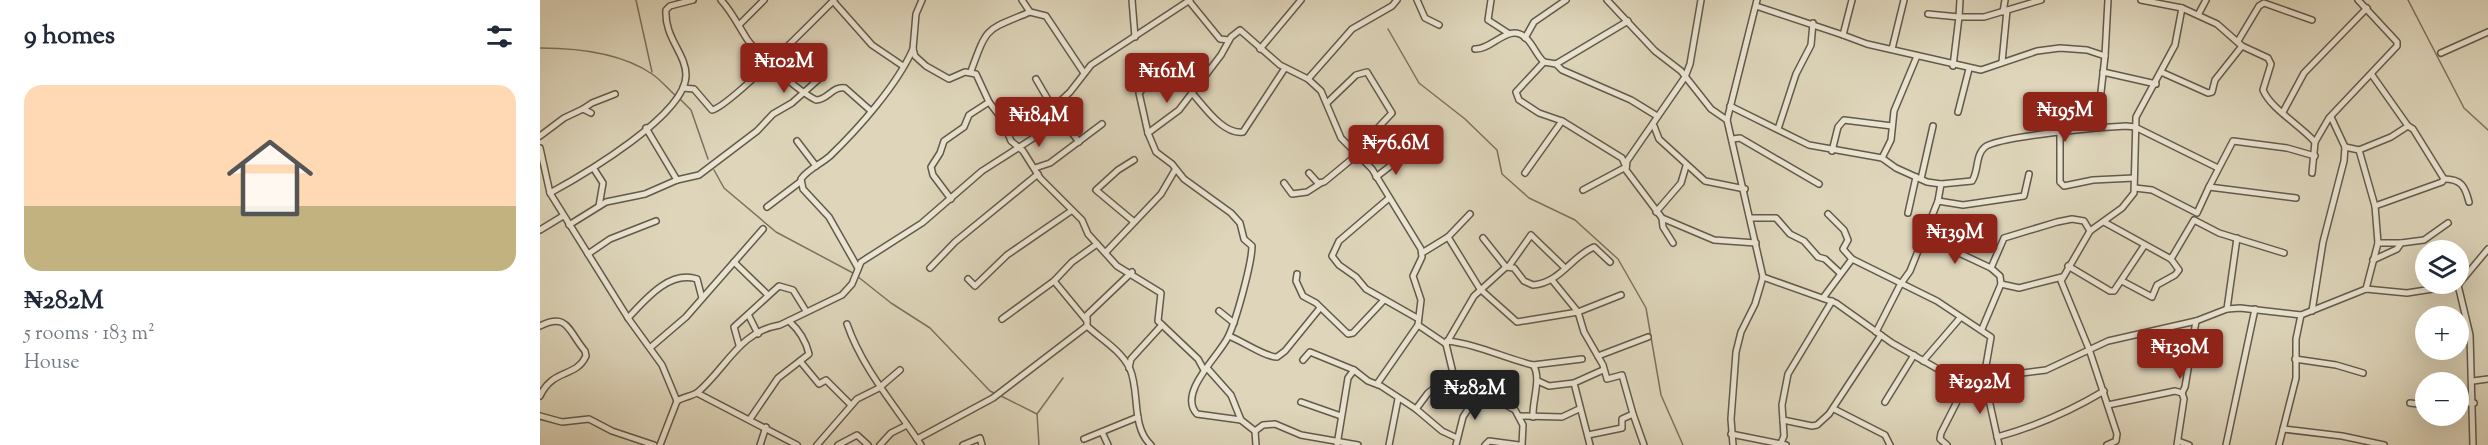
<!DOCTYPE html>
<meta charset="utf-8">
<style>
body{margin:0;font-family:"Sorts Mill Goudy",serif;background:#f6f6f7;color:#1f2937;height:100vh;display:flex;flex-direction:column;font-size:22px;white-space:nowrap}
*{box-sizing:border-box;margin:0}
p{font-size:20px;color:#747a83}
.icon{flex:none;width:33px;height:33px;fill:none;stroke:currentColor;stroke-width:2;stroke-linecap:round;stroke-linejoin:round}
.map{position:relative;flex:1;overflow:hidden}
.sheet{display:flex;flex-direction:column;background:#fff;width:540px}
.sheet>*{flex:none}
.controls{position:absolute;left:1875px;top:240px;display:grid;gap:12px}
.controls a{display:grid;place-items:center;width:54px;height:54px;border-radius:50%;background:#fff;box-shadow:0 6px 24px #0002;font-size:30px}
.price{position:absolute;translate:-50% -51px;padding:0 14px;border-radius:6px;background:#8f2418;color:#fff;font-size:20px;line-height:39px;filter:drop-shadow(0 2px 3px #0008)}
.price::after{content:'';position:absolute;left:50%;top:36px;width:18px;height:14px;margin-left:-9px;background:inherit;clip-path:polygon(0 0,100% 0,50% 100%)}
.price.current{background:#222;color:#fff}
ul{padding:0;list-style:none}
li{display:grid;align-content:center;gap:12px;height:318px;padding:0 24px}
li+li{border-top:2px solid #e0e1e3}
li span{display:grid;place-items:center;height:186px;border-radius:18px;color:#555}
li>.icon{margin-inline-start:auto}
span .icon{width:108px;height:108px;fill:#fffc;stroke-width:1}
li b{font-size:26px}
h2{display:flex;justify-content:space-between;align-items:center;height:72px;padding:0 24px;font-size:26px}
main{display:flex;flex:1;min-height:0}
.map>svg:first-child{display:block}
</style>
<main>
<section class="sheet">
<h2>9 homes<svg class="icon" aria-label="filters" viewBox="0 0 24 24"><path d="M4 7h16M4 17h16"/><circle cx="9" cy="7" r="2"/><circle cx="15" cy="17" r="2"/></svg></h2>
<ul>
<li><span style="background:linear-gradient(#ffd9b3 65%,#c2b280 0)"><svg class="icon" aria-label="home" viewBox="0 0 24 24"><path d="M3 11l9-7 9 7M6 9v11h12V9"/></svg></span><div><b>₦282M</b><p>5 rooms · 183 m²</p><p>House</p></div></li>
</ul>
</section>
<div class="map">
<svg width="1948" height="445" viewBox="0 0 1948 445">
<rect width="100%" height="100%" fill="#ded5ba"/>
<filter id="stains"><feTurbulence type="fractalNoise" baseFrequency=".00333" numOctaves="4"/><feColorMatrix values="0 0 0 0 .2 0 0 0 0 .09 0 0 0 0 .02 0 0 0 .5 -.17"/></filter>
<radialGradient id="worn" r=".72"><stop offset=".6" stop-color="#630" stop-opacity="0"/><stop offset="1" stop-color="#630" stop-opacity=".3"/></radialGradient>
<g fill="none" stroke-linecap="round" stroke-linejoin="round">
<g stroke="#7b7260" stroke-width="1.5">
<path d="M96,0L112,72"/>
<path d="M1868,0L1924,108L1948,130"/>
<path d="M848,29L879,83L925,119L957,150L962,174L989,198L1035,220L1078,259L1106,308L1121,395L1143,445"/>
<path d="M0,48C37,48 80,52 112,74C121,80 128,89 136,96"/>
<path d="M140,99L151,110L168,159"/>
<path d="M174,170L184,188L236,232L313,273"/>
<path d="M317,276L351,303L390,328L450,391L456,394"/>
<path d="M461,396L497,414"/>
<path d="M499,445L497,414L523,378"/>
</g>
<defs>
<g id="minor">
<path d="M181,0C192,12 198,25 207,39C219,56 258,91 276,100C288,100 292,86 305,88L331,111"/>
<path d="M382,0L376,14L373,49L375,56L386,66L409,79L425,72L436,74L449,102L462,119L471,141L483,151L500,178L542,220L548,234L577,266L621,293L618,321L658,359L664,370"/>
<path d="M482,0L490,12L506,16L544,73"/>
<path d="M592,0L595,37"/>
<path d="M877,0L885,18L899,25"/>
<path d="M951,0L948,20L968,33"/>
<path d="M1067,0L1115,51L1141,71L1171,109L1187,120"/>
<path d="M1601,0L1642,8"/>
<path d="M293,1L332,45L363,66"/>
<path d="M649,1L680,39L689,40"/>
<path d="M1216,6L1303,35L1312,0"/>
<path d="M1463,12L1465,0"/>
<path d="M1388,14L1419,17L1420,0"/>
<path d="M1658,15L1666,0"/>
<path d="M199,25L224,0"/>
<path d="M1303,35L1327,44L1441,70L1497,51L1520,48L1547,50L1565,56L1557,128"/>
<path d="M985,38L994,22L1026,0"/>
<path d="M1698,41L1719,6L1724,3L1772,20"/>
<path d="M720,49L761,0"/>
<path d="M935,49C953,50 969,21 987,39C994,46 997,56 1004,62L1016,64L1088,21"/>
<path d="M1352,49L1364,0"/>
<path d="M1901,53L1948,32"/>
<path d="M1565,56L1568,0"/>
<path d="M1004,62L976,92L979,100L999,113L1022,121L1082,158L1086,167L1043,190"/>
<path d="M1462,62L1467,10"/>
<path d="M1016,64L1022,70L1091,100L1117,116"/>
<path d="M1413,66L1419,17H1444L1501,0"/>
<path d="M431,71C448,25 445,31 490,12"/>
<path d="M1563,72L1616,84"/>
<path d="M1621,72L1668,93L1672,92L1675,80L1702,46"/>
<path d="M1832,75L1868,126"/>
<path d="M496,79L513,108L539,142"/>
<path d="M768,79L812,29L852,6L857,0"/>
<path d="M607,84L599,93L608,133"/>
<path d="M143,88L154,89L172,110C188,108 277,17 294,0"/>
<path d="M652,93C664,106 683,135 703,132L745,68"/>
<path d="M788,102L816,75L827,72L852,113L815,152"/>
<path d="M1190,106L1269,145L1342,158L1356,168L1387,182L1401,184L1432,181C1439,171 1435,155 1445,147C1459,136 1564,127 1586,126L1595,127L1678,168"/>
<path d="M43,109L52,103L75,94"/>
<path d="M1418,112L1429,69"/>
<path d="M1743,112L1764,73L1827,8"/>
<path d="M1114,126L1119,139L1165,181L1205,189"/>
<path d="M106,128L137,180"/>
<path d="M1238,129L1256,74L1271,45L1273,23"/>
<path d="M1520,132V182L1524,186L1553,180L1594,178"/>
<path d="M0,136L24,118L43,109L51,113"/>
<path d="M1193,139L1200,138L1279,184"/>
<path d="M257,141L276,166"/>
<path d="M1805,147L1819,150L1835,206"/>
<path d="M0,148L10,193L88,318L122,365L137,401"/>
<path d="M1819,150L1851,137L1868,126L1873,129L1904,179L1902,182L1835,206L1838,243L1826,289"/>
<path d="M1292,151L1298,127L1304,120L1352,126"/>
<path d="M1342,158L1351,140L1354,111L1377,56"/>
<path d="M495,168L510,163L562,124"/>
<path d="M54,169L63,183L59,206"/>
<path d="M769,173L778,183L784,182L818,154"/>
<path d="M985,173L1022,121"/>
<path d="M1772,173L1775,142L1789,118L1857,46V42L1818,0"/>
<path d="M836,177L862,157"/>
<path d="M1381,179L1393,126"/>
<path d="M1904,179C1921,179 1925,186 1929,202"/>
<path d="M744,183L752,194L767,192L781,183"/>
<path d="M1595,188L1612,190L1657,213L1669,187"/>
<path d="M10,193C43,175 146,115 146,75C146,54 124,37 126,10L130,6L153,0"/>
<path d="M1756,198L1669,187L1693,141L1747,148L1775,156"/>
<path d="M411,199L393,175L391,167L400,153L404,141L424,127L429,115L449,102"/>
<path d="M848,199L799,241L792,256L799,265L816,277L826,289L877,318"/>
<path d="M1398,201L1423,205L1484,196L1489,174"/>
<path d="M227,207L260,182"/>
<path d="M1116,212L1141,183L1146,166"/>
<path d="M1368,213L1376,177"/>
<path d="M1288,214L1304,230L1308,240L1303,249L1312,259"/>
<path d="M1122,218L1174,240L1216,243"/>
<path d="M1211,218H1236L1250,234L1264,241L1278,257L1285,259L1300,273"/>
<path d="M593,221L556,190L578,170L594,160"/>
<path d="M1564,222L1631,259L1654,220L1679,233L1744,253"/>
<path d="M29,225L66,202L105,194L137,180L159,175L217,131L233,114L252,103L280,78"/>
<path d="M0,230L23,216"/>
<path d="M908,237L940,289L977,322L1038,312L1081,295"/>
<path d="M1385,237L1451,268L1460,276L1461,284"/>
<path d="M943,238L966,267"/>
<path d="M1133,243L1123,227L1122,218L1086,170L1087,161L1145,77L1150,64L1161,0"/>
<path d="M1861,243L1884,240L1908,223"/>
<path d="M566,252L621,194L635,170"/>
<path d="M882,253L908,237L930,214"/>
<path d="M48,254L70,239L116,221"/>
<path d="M1833,260L1857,249L1861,243H1838"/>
<path d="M194,262L228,295"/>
<path d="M969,266L991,235L1025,268"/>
<path d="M1528,266L1570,291H1574L1604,246"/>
<path d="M318,268L289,217L263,189L261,179C268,169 281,164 290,156C319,128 357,85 373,49"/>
<path d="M390,268L415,242L498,174"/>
<path d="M1451,268L1464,238L1517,222L1532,219L1544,221L1550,231"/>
<path d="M757,274L756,281L763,296L776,303L808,334L813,333L844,300"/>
<path d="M1223,277L1296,303L1352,343L1412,377L1428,380L1506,370L1568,341L1656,321L1687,309L1700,308L1761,315L1826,289L1867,293L1918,285L1948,249"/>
<path d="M428,279L435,286L467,255L531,211"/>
<path d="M1012,280L1038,312L1044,332L1063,365L1067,379L1082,375L1093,414L1082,419V428L1048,435"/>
<path d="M514,281L547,321"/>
<path d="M1582,281L1612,297L1617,285L1635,275L1639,270L1631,259"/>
<path d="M1918,285L1930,335L1933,445"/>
<path d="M1283,298L1312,259L1397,301L1451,337L1444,377"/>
<path d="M1687,309L1697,238"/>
<path d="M679,311L694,323"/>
<path d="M1772,311L1783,242L1804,161L1805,147L1791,117"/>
<path d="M209,316L218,334"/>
<path d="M88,318C105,300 129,270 157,279L162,298"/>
<path d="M462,319L514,281L532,262L557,244"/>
<path d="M249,321C259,330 266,341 269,354L260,361L279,384L286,380L311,405"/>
<path d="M307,324C323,370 355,405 381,445"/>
<path d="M0,326C28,312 28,331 45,351L46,356C36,378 13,368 0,396"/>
<path d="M547,326C562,340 581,350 590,369C600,392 591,427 611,445"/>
<path d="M1442,329L1461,284L1479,288L1522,277"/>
<path d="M1336,332L1360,285L1370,271L1398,201L1401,184"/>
<path d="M689,336C702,341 725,357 737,357L745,351L780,308"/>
<path d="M907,341C937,344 964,358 993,365C1002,377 992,401 993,417"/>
<path d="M906,344L934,296L966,267L974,268L984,281L993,285C1020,283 1032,256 1054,247L1070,262"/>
<path d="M199,345L194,327L239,286L253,290L266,311"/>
<path d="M111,347L146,317L223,229"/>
<path d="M1058,356L1108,337"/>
<path d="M1755,359L1796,365L1823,373"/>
<path d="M763,360L770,352L814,370L828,381L841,386L876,409L902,431L917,438"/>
<path d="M1383,361L1420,318"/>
<path d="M993,365L1042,359"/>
<path d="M589,368L591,359L622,325"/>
<path d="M667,368L691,395L701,420"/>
<path d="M1444,377L1459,445"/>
<path d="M998,381L1009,386L1034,383L1063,370"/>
<path d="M1933,381L1948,379"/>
<path d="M1034,383L1050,445"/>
<path d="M837,384L878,325"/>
<path d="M157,393L257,445"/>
<path d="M1642,393L1645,387L1656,321"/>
<path d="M761,402L801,416"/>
<path d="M1345,402L1374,355"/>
<path d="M1870,403L1886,405"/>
<path d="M1918,403H1934"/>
<path d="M1568,405L1635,391L1642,393L1644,399L1637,445"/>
<path d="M876,409L888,393L913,373"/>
<path d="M1294,409L1345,435L1350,445"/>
<path d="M1093,414L1104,445"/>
<path d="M0,416L22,422L49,419L72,431L114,445"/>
<path d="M980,416L1022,417L1039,409"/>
<path d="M210,419L238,378L260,361"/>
<path d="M1243,420L1272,426L1277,425L1289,414L1341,335"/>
<path d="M1743,429L1802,436L1844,445"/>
<path d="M715,431L723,425L735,424L761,435L818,445"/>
<path d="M562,432L568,445"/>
<path d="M1191,434L1246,445"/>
<path d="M1457,437C1497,426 1529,412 1564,391"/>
<path d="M377,439L453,398L547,326V315L592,272"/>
<path d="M544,439L598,417"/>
<path d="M1638,441L1649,445"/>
<path d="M1241,443L1244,436L1242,405L1248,374L1292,301"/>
<path d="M120,445L137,401C143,397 153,396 158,392C186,368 200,331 240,325L302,295L312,284L321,262L382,223L442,171L495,137L509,123L513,108L530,92L551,65L650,0"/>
<path d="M220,445L226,427"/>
<path d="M277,445L317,399L339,388L360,370"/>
<path d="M298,445L317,435L328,445"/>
<path d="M340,445L351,433L367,425"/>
<path d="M423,445L440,438L442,445"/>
<path d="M716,445L715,431L701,420L657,414C637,393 679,356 688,337C696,321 712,263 712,246L704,239L700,223L691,213L644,179L632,164L616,152L608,133L639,110L681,55L691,37L700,30L740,65L768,79L781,91L801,138L832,169L881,249L882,257L873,276L881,300L878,325L906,344L913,373L919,379L975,410L983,425L982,445"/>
<path d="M797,445L808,378L814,370"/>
<path d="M849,445L858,399"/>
<path d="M916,445L923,417L939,392"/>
<path d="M945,445L949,441L979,445"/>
<path d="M1193,445L1191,419L1196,352L1201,332L1215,304L1223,277L1187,120L1217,0"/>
<path d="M1407,445L1400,439L1401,433L1428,380"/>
<path d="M1567,445L1576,441L1577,434L1549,349L1521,281L1550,231L1582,208L1594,193L1596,117L1635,45L1642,8L1677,24L1702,46L1728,58L1731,64L1723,90C1731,109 1759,124 1775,142"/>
<path d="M1686,445L1715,309"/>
<path d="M1739,445L1756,378V339L1761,315"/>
</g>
</defs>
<use href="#minor" stroke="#635a4a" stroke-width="8"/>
<use href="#minor" stroke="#eae4d2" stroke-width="5"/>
</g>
<rect width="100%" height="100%" filter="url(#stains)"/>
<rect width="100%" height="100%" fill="url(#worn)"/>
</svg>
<div class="controls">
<a><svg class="icon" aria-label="layers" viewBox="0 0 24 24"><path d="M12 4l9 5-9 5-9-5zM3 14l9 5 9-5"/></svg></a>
<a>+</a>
<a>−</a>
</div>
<b class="price" style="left:244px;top:94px">₦102M</b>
<b class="price" style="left:627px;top:104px">₦161M</b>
<b class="price" style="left:1525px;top:143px">₦195M</b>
<b class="price" style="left:499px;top:148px">₦184M</b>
<b class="price" style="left:856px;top:176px">₦76.6M</b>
<b class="price" style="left:1415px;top:265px">₦139M</b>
<b class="price" style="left:1640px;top:380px">₦130M</b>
<b class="price" style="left:1440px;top:415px">₦292M</b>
<b class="price current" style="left:935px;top:421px">₦282M</b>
</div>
</main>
